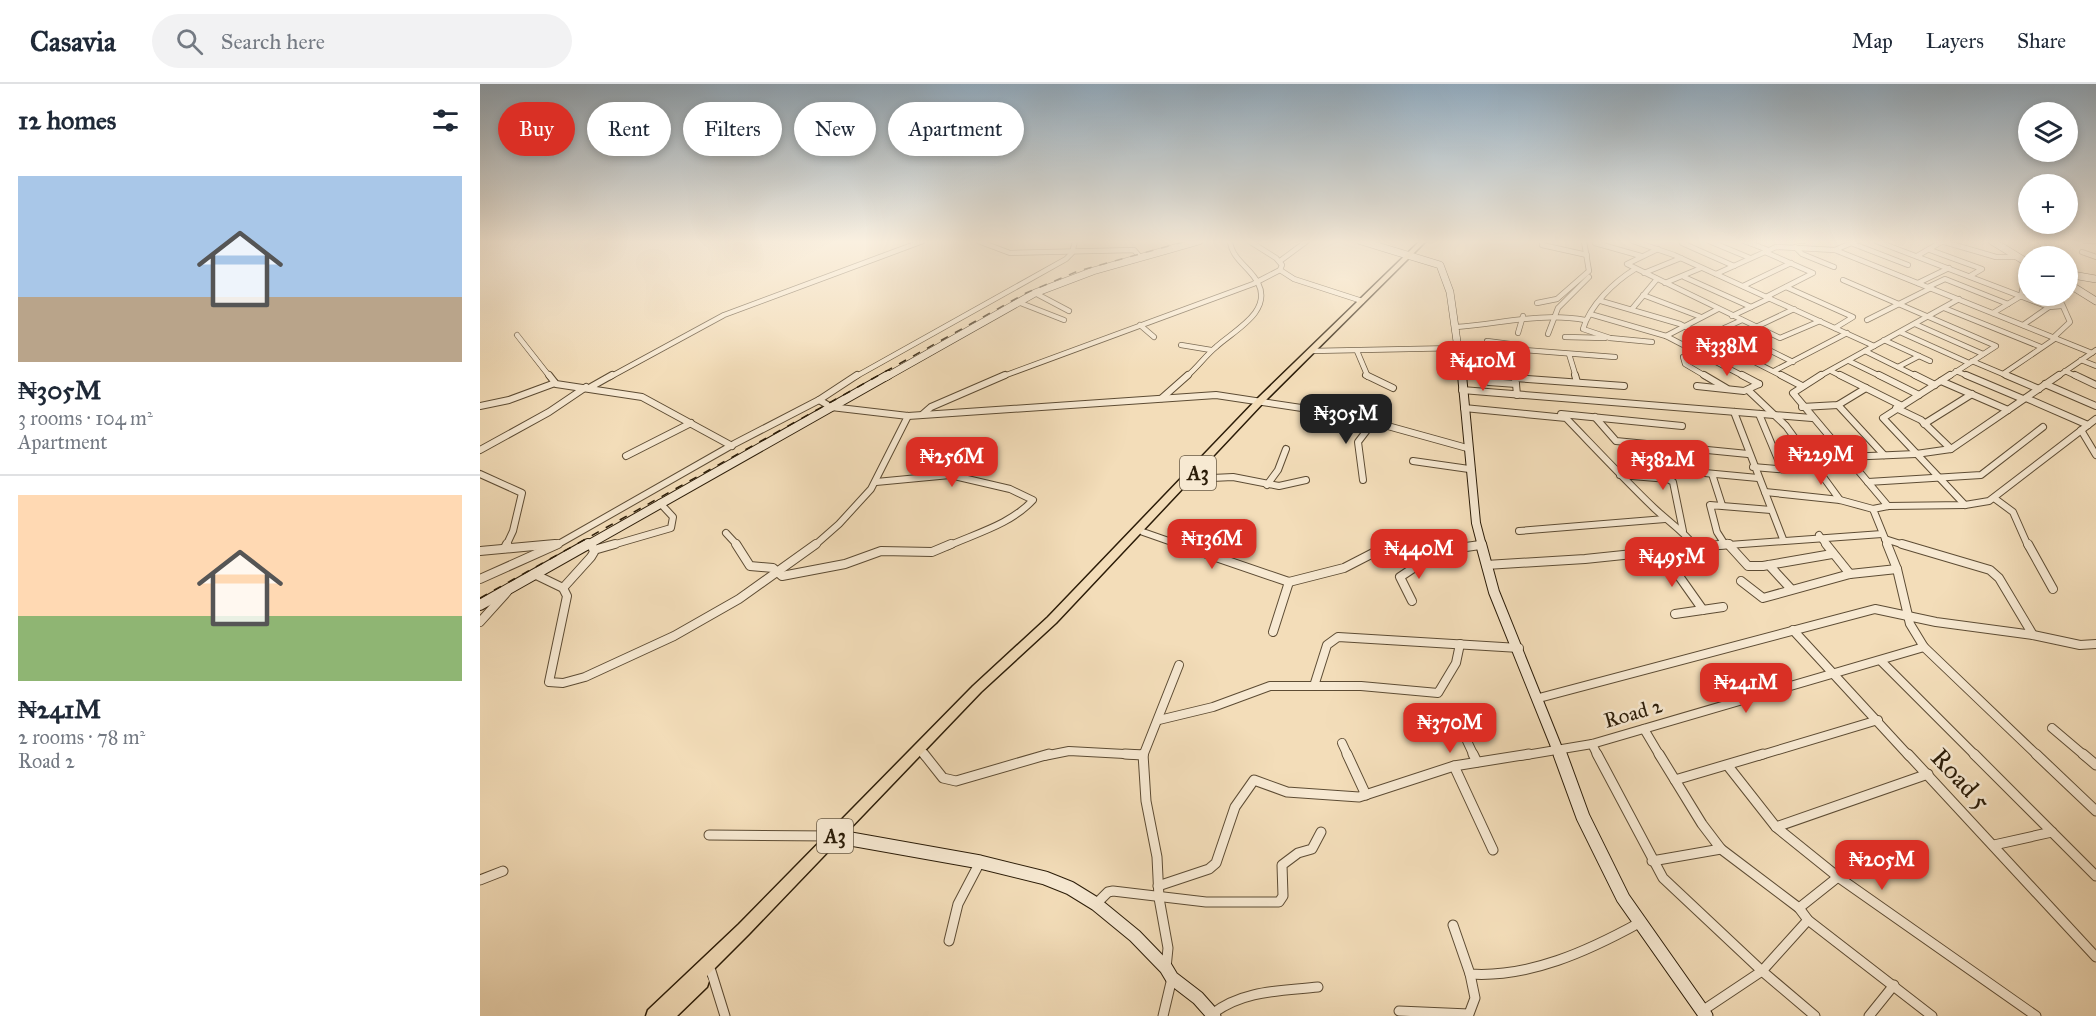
<!DOCTYPE html>
<meta charset="utf-8">
<style>
body{margin:0;font-family:"IM FELL Great Primer",serif;background:#f2f2f3;color:#1f2937;height:100vh;display:flex;flex-direction:column;font-size:22px;white-space:nowrap}
*{box-sizing:border-box;margin:0}
p{font-size:20px;color:#747a83}
.icon{flex:none;width:33px;height:33px;fill:none;stroke:currentColor;stroke-width:2;stroke-linecap:round;stroke-linejoin:round}
.map{position:relative;flex:1;overflow:hidden}
.side{display:flex;flex-direction:column;background:#fff;width:480px}
.side>*{flex:none}
.guide{position:absolute;left:18px;top:18px;width:570px;height:54px;display:flex;gap:12px}
.buttons{position:absolute;left:1538px;top:18px;display:grid;gap:12px}
.buttons a{display:grid;place-items:center;width:60px;height:60px;border-radius:50%;background:#fff;box-shadow:0 3px 9px #0003;font-size:30px}
.price{position:absolute;translate:-50% -51px;padding:0 14px;border-radius:12px;background:#d93025;color:#fff;font-size:20px;line-height:39px;filter:drop-shadow(0 2px 3px #0008)}
.price::after{content:'';position:absolute;left:50%;top:36px;width:18px;height:14px;margin-left:-9px;background:inherit;clip-path:polygon(0 0,100% 0,50% 100%)}
.price.current{background:#222;color:#fff}
ul{padding:0;list-style:none}
li{display:grid;align-content:center;gap:12px;height:318px;padding:0 18px}
li+li{border-top:2px solid #e0e1e3}
li span{display:grid;place-items:center;height:186px;border-radius:0px;color:#555}
li>.icon{margin-inline-start:auto}
span .icon{width:108px;height:108px;fill:#fffc;stroke-width:1}
li b{font-size:26px}
h2{display:flex;justify-content:space-between;align-items:center;height:72px;padding:0 18px;font-size:26px}
.chip{padding:0 21px;border-radius:27px;background:#fff;box-shadow:0 3px 9px #0003;font-size:21px;line-height:54px}
.chip.current{background:#d93025;color:#fff}
header{display:flex;align-items:center;gap:36px;box-sizing:border-box;height:84px;padding:0 30px;background:#fff;border-bottom:2px solid #e0e1e3}
header strong{font-size:28px}
nav{display:flex;gap:33px;margin-inline-start:auto;font-size:21px}
.search{width:420px;height:54px;background:#f2f2f3;display:flex;align-items:center;gap:15px;box-sizing:border-box;padding:0 21px;border-radius:33px;color:#747a83;font-size:22px}
main{display:flex;flex:1;min-height:0}
.map>svg:first-child{display:block}
</style>
<header>
<strong>Casavia</strong>
<div class="search"><svg class="icon" aria-label="search" viewBox="0 0 24 24"><circle cx="10" cy="10" r="6"/><path d="M15 15l6 6"/></svg>Search here</div>
<nav><a>Map</a><a>Layers</a><a>Share</a></nav>
</header>
<main>
<section class="side">
<h2>12 homes<svg class="icon" aria-label="filters" viewBox="0 0 24 24"><path d="M4 7h16M4 17h16"/><circle cx="9" cy="7" r="2"/><circle cx="15" cy="17" r="2"/></svg></h2>
<ul>
<li><span style="background:linear-gradient(#a9c7e8 65%,#b9a48a 0)"><svg class="icon" aria-label="home" viewBox="0 0 24 24"><path d="M3 11l9-7 9 7M6 9v11h12V9"/></svg></span><div><b>₦305M</b><p>3 rooms · 104 m²</p><p>Apartment</p></div></li>
<li><span style="background:linear-gradient(#ffd9b3 65%,#8fb573 0)"><svg class="icon" aria-label="home" viewBox="0 0 24 24"><path d="M3 11l9-7 9 7M6 9v11h12V9"/></svg></span><div><b>₦241M</b><p>2 rooms · 78 m²</p><p>Road 2</p></div></li>
</ul>
</section>
<div class="map">
<svg width="1616" height="932" viewBox="0 0 1616 932">
<rect width="100%" height="100%" fill="#f3ddb9"/>
<filter id="stains"><feTurbulence type="fractalNoise" baseFrequency=".00333" numOctaves="4"/><feColorMatrix values="0 0 0 0 .2 0 0 0 0 .09 0 0 0 0 .02 0 0 0 .5 -.17"/></filter>
<radialGradient id="worn" r=".72"><stop offset=".6" stop-color="#630" stop-opacity="0"/><stop offset="1" stop-color="#630" stop-opacity=".3"/></radialGradient>
<g fill="none" stroke-linecap="round" stroke-linejoin="round">
<defs>
<g id="street-far3">
<path d="M498,157L530,169L654,166L660,173"/>
<path d="M769,157L796,174L802,181L800,186L814,195L882,217"/>
<path d="M1062,157V161L1107,171"/>
<path d="M1153,157L1194,171L1394,262"/>
<path d="M1229,157L1270,174"/>
<path d="M1264,157L1288,166"/>
<path d="M1319,157H1324"/>
<path d="M1396,157L1569,223"/>
<path d="M1461,157L1516,173H1536"/>
<path d="M1560,157L1571,172"/>
<path d="M1605,157H1616"/>
<path d="M1115,159L1161,172"/>
<path d="M1202,159L1254,182"/>
<path d="M1371,159L1428,181"/>
<path d="M1315,163L1322,170L1354,183"/>
<path d="M1178,165L1147,180L1300,254L1340,237"/>
<path d="M1355,166L1612,269"/>
<path d="M1450,166L1502,185L1490,192"/>
<path d="M1285,168L1333,189L1286,213"/>
<path d="M1602,168L1616,173"/>
<path d="M1437,172L1463,157"/>
<path d="M800,177L827,157"/>
<path d="M1587,184L1597,192"/>
<path d="M1155,185C1134,198 1110,221 1103,245L1130,254L1172,258"/>
<path d="M1164,189L1201,174"/>
<path d="M1236,190L1296,163L1355,166L1376,157"/>
<path d="M1204,193L1271,223"/>
<path d="M1363,196L1516,262L1468,293"/>
<path d="M1185,199L1221,184"/>
<path d="M1438,199L1469,184"/>
<path d="M1263,202L1311,179"/>
<path d="M1306,203L1373,233L1355,244"/>
<path d="M1448,203L1465,195L1528,220"/>
<path d="M555,209L589,227"/>
<path d="M1163,211L1221,233"/>
<path d="M1121,217L1200,240L1304,293"/>
<path d="M538,218L584,236"/>
<path d="M1057,219L1077,215L1109,187L1104,157"/>
<path d="M1464,224L1561,263"/>
<path d="M1152,225L1177,195"/>
<path d="M1513,229L1541,212L1548,180"/>
<path d="M1110,230L1186,252L1265,293"/>
<path d="M1252,232L1290,214"/>
<path d="M1387,236L1451,204"/>
<path d="M1435,240L1503,270"/>
<path d="M660,241L674,253"/>
<path d="M1543,241L1569,223L1581,222L1579,212"/>
<path d="M976,243C1020,240 1061,228 1105,236"/>
<path d="M1276,243L1314,225"/>
<path d="M1245,244L1313,278"/>
<path d="M1420,248L1489,279"/>
<path d="M1038,249L1043,232"/>
<path d="M1068,250L1078,224L1109,193"/>
<path d="M37,251L70,293"/>
<path d="M1186,252L1238,225"/>
<path d="M1085,253L1125,254"/>
<path d="M1225,253L1262,236"/>
<path d="M1574,253L1590,238L1582,220"/>
<path d="M1404,256L1450,277"/>
<path d="M701,261L731,266"/>
<path d="M1031,265L1135,273"/>
<path d="M831,267L979,264"/>
<path d="M877,267L888,293"/>
<path d="M1385,267L1438,293"/>
<path d="M1089,270L1096,293"/>
<path d="M1203,273L1205,280L1227,293"/>
<path d="M1601,276L1616,282"/>
<path d="M1369,277L1402,293"/>
<path d="M1492,277L1530,293"/>
<path d="M1418,283L1439,272"/>
<path d="M1294,287L1367,249"/>
<path d="M1351,287L1363,293"/>
<path d="M1476,287L1490,293"/>
<path d="M1585,287L1598,293"/>
<path d="M1523,290L1576,254"/>
<path d="M130,293L244,231L443,157"/>
<path d="M375,293L586,175L592,169L595,157"/>
<path d="M521,293L773,200L800,186"/>
<path d="M706,293C718,283 725,272 736,263C753,247 793,228 778,199C770,183 752,176 750,157"/>
<path d="M1009,293L1007,257L1030,260L1035,293"/>
<path d="M1338,293L1479,215"/>
<path d="M1577,293L1616,266"/>
</g>
<g id="street-far2">
<path d="M69,291L76,300L162,313L252,362"/>
<path d="M377,291L339,316L351,323L428,332L736,311L868,331L987,364"/>
<path d="M886,291L913,304"/>
<path d="M1009,291V298L1036,300"/>
<path d="M1034,291L1036,300"/>
<path d="M1095,291L1097,298"/>
<path d="M1224,291L1246,304"/>
<path d="M1262,291L1279,300"/>
<path d="M1301,291L1322,302"/>
<path d="M1341,291L1313,309L1408,422"/>
<path d="M1360,291L1420,321"/>
<path d="M1399,291L1439,311"/>
<path d="M1435,291L1455,301"/>
<path d="M1470,291L1403,334L1485,421"/>
<path d="M1486,291L1543,315"/>
<path d="M1526,291L1559,305"/>
<path d="M1595,291L1616,301"/>
<path d="M1035,294L1144,302"/>
<path d="M1461,297L1528,326"/>
<path d="M1036,300L1037,311"/>
<path d="M1565,300L1616,322"/>
<path d="M1217,302L1264,307L1279,300"/>
<path d="M109,304L132,291"/>
<path d="M982,306L1332,334"/>
<path d="M1268,306L1306,342L1360,416"/>
<path d="M682,314L708,291"/>
<path d="M1546,314L1608,341"/>
<path d="M1358,321L1404,371"/>
<path d="M0,322L29,316L75,299"/>
<path d="M1322,323L1358,321L1386,304"/>
<path d="M984,324L1086,334C1115,364 1144,395 1174,424C1188,437 1203,447 1215,462"/>
<path d="M1416,324L1441,336L1471,365"/>
<path d="M1254,328L1303,455"/>
<path d="M443,330L451,323L525,291"/>
<path d="M1081,330L1202,342"/>
<path d="M1279,330L1302,385"/>
<path d="M1115,333L1136,357L1268,370"/>
<path d="M1444,340L1492,310"/>
<path d="M1601,346L1616,371"/>
<path d="M0,366L69,328L106,303"/>
<path d="M146,372L211,339"/>
<path d="M1366,373L1436,370L1471,365L1579,291"/>
<path d="M933,377L989,385"/>
<path d="M1161,383L1278,394"/>
<path d="M1273,383L1310,386"/>
<path d="M0,390L42,409L33,447L26,462"/>
<path d="M1232,390L1242,421"/>
<path d="M1140,391L1188,395L1193,398L1203,447"/>
<path d="M711,395L753,393L799,402L826,396"/>
<path d="M883,396L878,358L894,337"/>
<path d="M396,398L470,391L530,405L553,416C531,440 497,449 468,462"/>
<path d="M1388,398L1501,391L1563,343"/>
<path d="M787,401L798,386L806,365"/>
<path d="M1285,408L1360,416L1393,425"/>
<path d="M1514,414L1533,428L1548,462"/>
<path d="M1039,447L1185,435"/>
<path d="M663,448L703,462"/>
<path d="M246,449L258,462"/>
<path d="M1339,451L1347,462"/>
<path d="M1405,455L1427,462"/>
<path d="M1244,459L1237,448L1230,421L1291,426"/>
<path d="M1247,459L1249,462"/>
<path d="M59,462L76,460"/>
<path d="M75,462L254,360L339,316"/>
<path d="M129,462L191,444L193,433L180,419"/>
<path d="M334,462L359,440L391,405L428,332"/>
<path d="M996,462L1000,461"/>
<path d="M1235,462L1402,450"/>
<path d="M1408,462L1393,425L1408,422L1485,421L1509,417L1616,335"/>
</g>
<g id="street-far1">
<path d="M256,460L270,482L293,484L302,492L365,480L401,467L452,468L471,460"/>
<path d="M698,460L809,498L864,484L897,467C916,473 929,467 947,477L979,464L1000,461"/>
<path d="M1214,460L1216,463"/>
<path d="M1248,460L1268,482H1283L1352,470"/>
<path d="M1346,460L1370,490"/>
<path d="M1407,460L1417,485L1430,540L1444,563L1558,672"/>
<path d="M1422,460L1510,486L1519,494L1553,551"/>
<path d="M1548,460L1573,505"/>
<path d="M25,464L27,460"/>
<path d="M114,466L135,460"/>
<path d="M0,467L75,460"/>
<path d="M1182,468L1223,526"/>
<path d="M1006,481L1105,475L1249,460"/>
<path d="M1289,481L1311,505"/>
<path d="M54,490L83,504L87,512L69,598L83,599L105,593L194,552L259,515L336,460"/>
<path d="M0,495L78,460"/>
<path d="M1261,497L1283,514L1370,490L1417,485"/>
<path d="M83,504L111,473L114,468L112,462"/>
<path d="M932,517L920,493L944,477"/>
<path d="M1195,530L1243,523"/>
<path d="M0,538L27,508"/>
<path d="M1313,546L1429,672"/>
<path d="M793,548L809,498"/>
<path d="M1401,577L1496,672"/>
<path d="M834,602H881L958,609L976,579L980,560"/>
<path d="M1059,614L1395,525L1456,538L1553,551L1600,561L1616,560"/>
<path d="M679,636L733,623L790,602H834L847,561L858,553L1039,564"/>
<path d="M981,644L994,672"/>
<path d="M1572,644L1605,672"/>
<path d="M1164,645L1180,672"/>
<path d="M862,659L868,672"/>
<path d="M1112,660L1118,672"/>
<path d="M443,669L445,672"/>
<path d="M564,672L589,667L663,671"/>
<path d="M663,672L699,581"/>
<path d="M1040,672L1112,660L1444,563"/>
<path d="M1278,672L1398,636"/>
</g>
<g id="street">
<path d="M444,670L463,694L476,697L569,670"/>
<path d="M645,670L663,671"/>
<path d="M663,670L666,717L677,773L679,814L688,864L686,884"/>
<path d="M867,670L886,711"/>
<path d="M993,670L997,678"/>
<path d="M1117,670L1183,794L1282,887L1335,932"/>
<path d="M1179,670L1222,740L1241,765L1319,824L1328,836L1452,932"/>
<path d="M1428,670L1616,873"/>
<path d="M1494,670L1616,792"/>
<path d="M1556,670L1616,727"/>
<path d="M1603,670L1616,681"/>
<path d="M974,682L1013,766"/>
<path d="M1248,682L1296,743L1358,793L1556,932"/>
<path d="M1195,696L1283,670"/>
<path d="M1296,743L1448,690"/>
<path d="M229,751L352,752"/>
<path d="M1514,761L1572,748"/>
<path d="M1172,777L1241,765"/>
<path d="M0,796L23,787"/>
<path d="M678,802L729,785L736,779L755,723L774,696L807,708L879,713L974,682L1049,670"/>
<path d="M616,820L628,808L633,807L726,818H799L803,812L802,781L818,769L832,765L841,748"/>
<path d="M1319,824L1358,793"/>
<path d="M973,841L990,890C1049,894 1108,867 1159,839"/>
<path d="M469,857L478,820L500,778"/>
<path d="M231,887L245,932"/>
<path d="M919,927L989,930L995,914L990,890"/>
<path d="M1222,927L1282,887L1328,836"/>
<path d="M732,930C763,906 800,907 838,903"/>
<path d="M683,932L692,894"/>
<path d="M1389,932L1414,901"/>
</g>
<g id="secondary-far3">
<path d="M881,157L960,181L970,208L982,293"/>
<path d="M1512,157L1548,179"/>
<path d="M1587,190L1616,195"/>
<path d="M1587,199L1616,217"/>
<path d="M406,293L555,209L613,187L719,157"/>
</g>
<g id="secondary-far2">
<path d="M982,291L996,439L1002,462"/>
<path d="M106,462L408,291"/>
</g>
<g id="secondary-far1">
<path d="M1001,460L1014,508L1080,672"/>
<path d="M0,521L108,460"/>
</g>
<g id="secondary">
<path d="M1080,670L1103,733L1143,814L1226,932"/>
<path d="M354,752L500,778L565,794L590,804L616,820L655,852L686,884L692,894L718,914L734,932"/>
</g>
<path id="primary" d="M940,157H946L784,318L576,539L501,608L269,850L227,892L229,897L227,903L197,932H166L168,926L259,840L493,602L568,533L778,314Z"/>
</defs>
<use href="#street-far3" stroke="#5d4c34" stroke-width="6"/>
<use href="#street-far2" stroke="#5d4c34" stroke-width="8"/>
<use href="#street-far1" stroke="#5d4c34" stroke-width="10"/>
<use href="#street" stroke="#5d4c34" stroke-width="11"/>
<use href="#secondary-far3" stroke="#2b1c08" stroke-width="8"/>
<use href="#secondary-far2" stroke="#2b1c08" stroke-width="10"/>
<use href="#secondary-far1" stroke="#2b1c08" stroke-width="12"/>
<use href="#secondary" stroke="#2b1c08" stroke-width="15"/>
<use href="#primary" stroke="#2b1c08" stroke-width="3"/>
<use href="#street-far3" stroke="#f7e9d2" stroke-width="4.5"/>
<use href="#street-far2" stroke="#f7e9d2" stroke-width="6"/>
<use href="#street-far1" stroke="#f7e9d2" stroke-width="8"/>
<use href="#street" stroke="#f7e9d2" stroke-width="9"/>
<use href="#secondary-far3" stroke="#f7e9d2" stroke-width="7"/>
<use href="#secondary-far2" stroke="#f7e9d2" stroke-width="8"/>
<use href="#secondary-far1" stroke="#f7e9d2" stroke-width="10"/>
<use href="#secondary" stroke="#f7e9d2" stroke-width="13"/>
<use href="#primary" fill="#f3ddb9" fill-rule="evenodd"/>
<path stroke="#2b1c08" stroke-width="1.5" stroke-dasharray="8 8" stroke-linecap="butt" d="M0,514L546,209L598,187L707,157"/>
</g>
<linearGradient id="sky" x2="0" y2="1"><stop stop-color="#91aabd"/><stop offset="0.55" stop-color="#faf0e0"/><stop offset="1" stop-color="#faf0e0" stop-opacity="0"/></linearGradient>
<rect width="1616" height="287" fill="url(#sky)"/>
<g text-anchor="middle" stroke-width="5" stroke-linejoin="round" paint-order="stroke">
<g fill="#f7e9d2" stroke="#685a45" stroke-width="1.5">
<rect x="700" y="372" width="36" height="34" rx="4.5"/>
<rect x="337" y="735" width="36" height="34" rx="4.5"/>
</g>
<g font-size="20" font-weight="bold" fill="#2b1c08">
<text x="718" y="396">A3</text>
<text x="355" y="759">A3</text>
</g>
<g font-size="21" fill="#2b1c08" stroke="#f7e9d2">
<text transform="translate(1153 629) rotate(-16)" y="7">Road 2</text>
</g>
<g font-size="26" fill="#2b1c08" stroke="#f7e9d2">
<text transform="translate(1481 695) rotate(47)" y="9">Road 5</text>
</g>
</g>
<rect width="100%" height="100%" filter="url(#stains)"/>
<rect width="100%" height="100%" fill="url(#worn)"/>
</svg>
<div class="buttons">
<a><svg class="icon" aria-label="layers" viewBox="0 0 24 24"><path d="M12 4l9 5-9 5-9-5zM3 14l9 5 9-5"/></svg></a>
<a>+</a>
<a>−</a>
</div>
<b class="price" style="left:1247px;top:293px">₦338M</b>
<b class="price" style="left:1003px;top:308px">₦410M</b>
<b class="price current" style="left:866px;top:361px">₦305M</b>
<b class="price" style="left:1341px;top:402px">₦229M</b>
<b class="price" style="left:472px;top:404px">₦256M</b>
<b class="price" style="left:1183px;top:407px">₦382M</b>
<b class="price" style="left:732px;top:486px">₦136M</b>
<b class="price" style="left:939px;top:496px">₦440M</b>
<b class="price" style="left:1192px;top:504px">₦495M</b>
<b class="price" style="left:1266px;top:630px">₦241M</b>
<b class="price" style="left:970px;top:670px">₦370M</b>
<b class="price" style="left:1402px;top:807px">₦205M</b>
<div class="guide">
<a class="chip current">Buy</a>
<a class="chip">Rent</a>
<a class="chip">Filters</a>
<a class="chip">New</a>
<a class="chip">Apartment</a>
</div>
</div>
</main>
